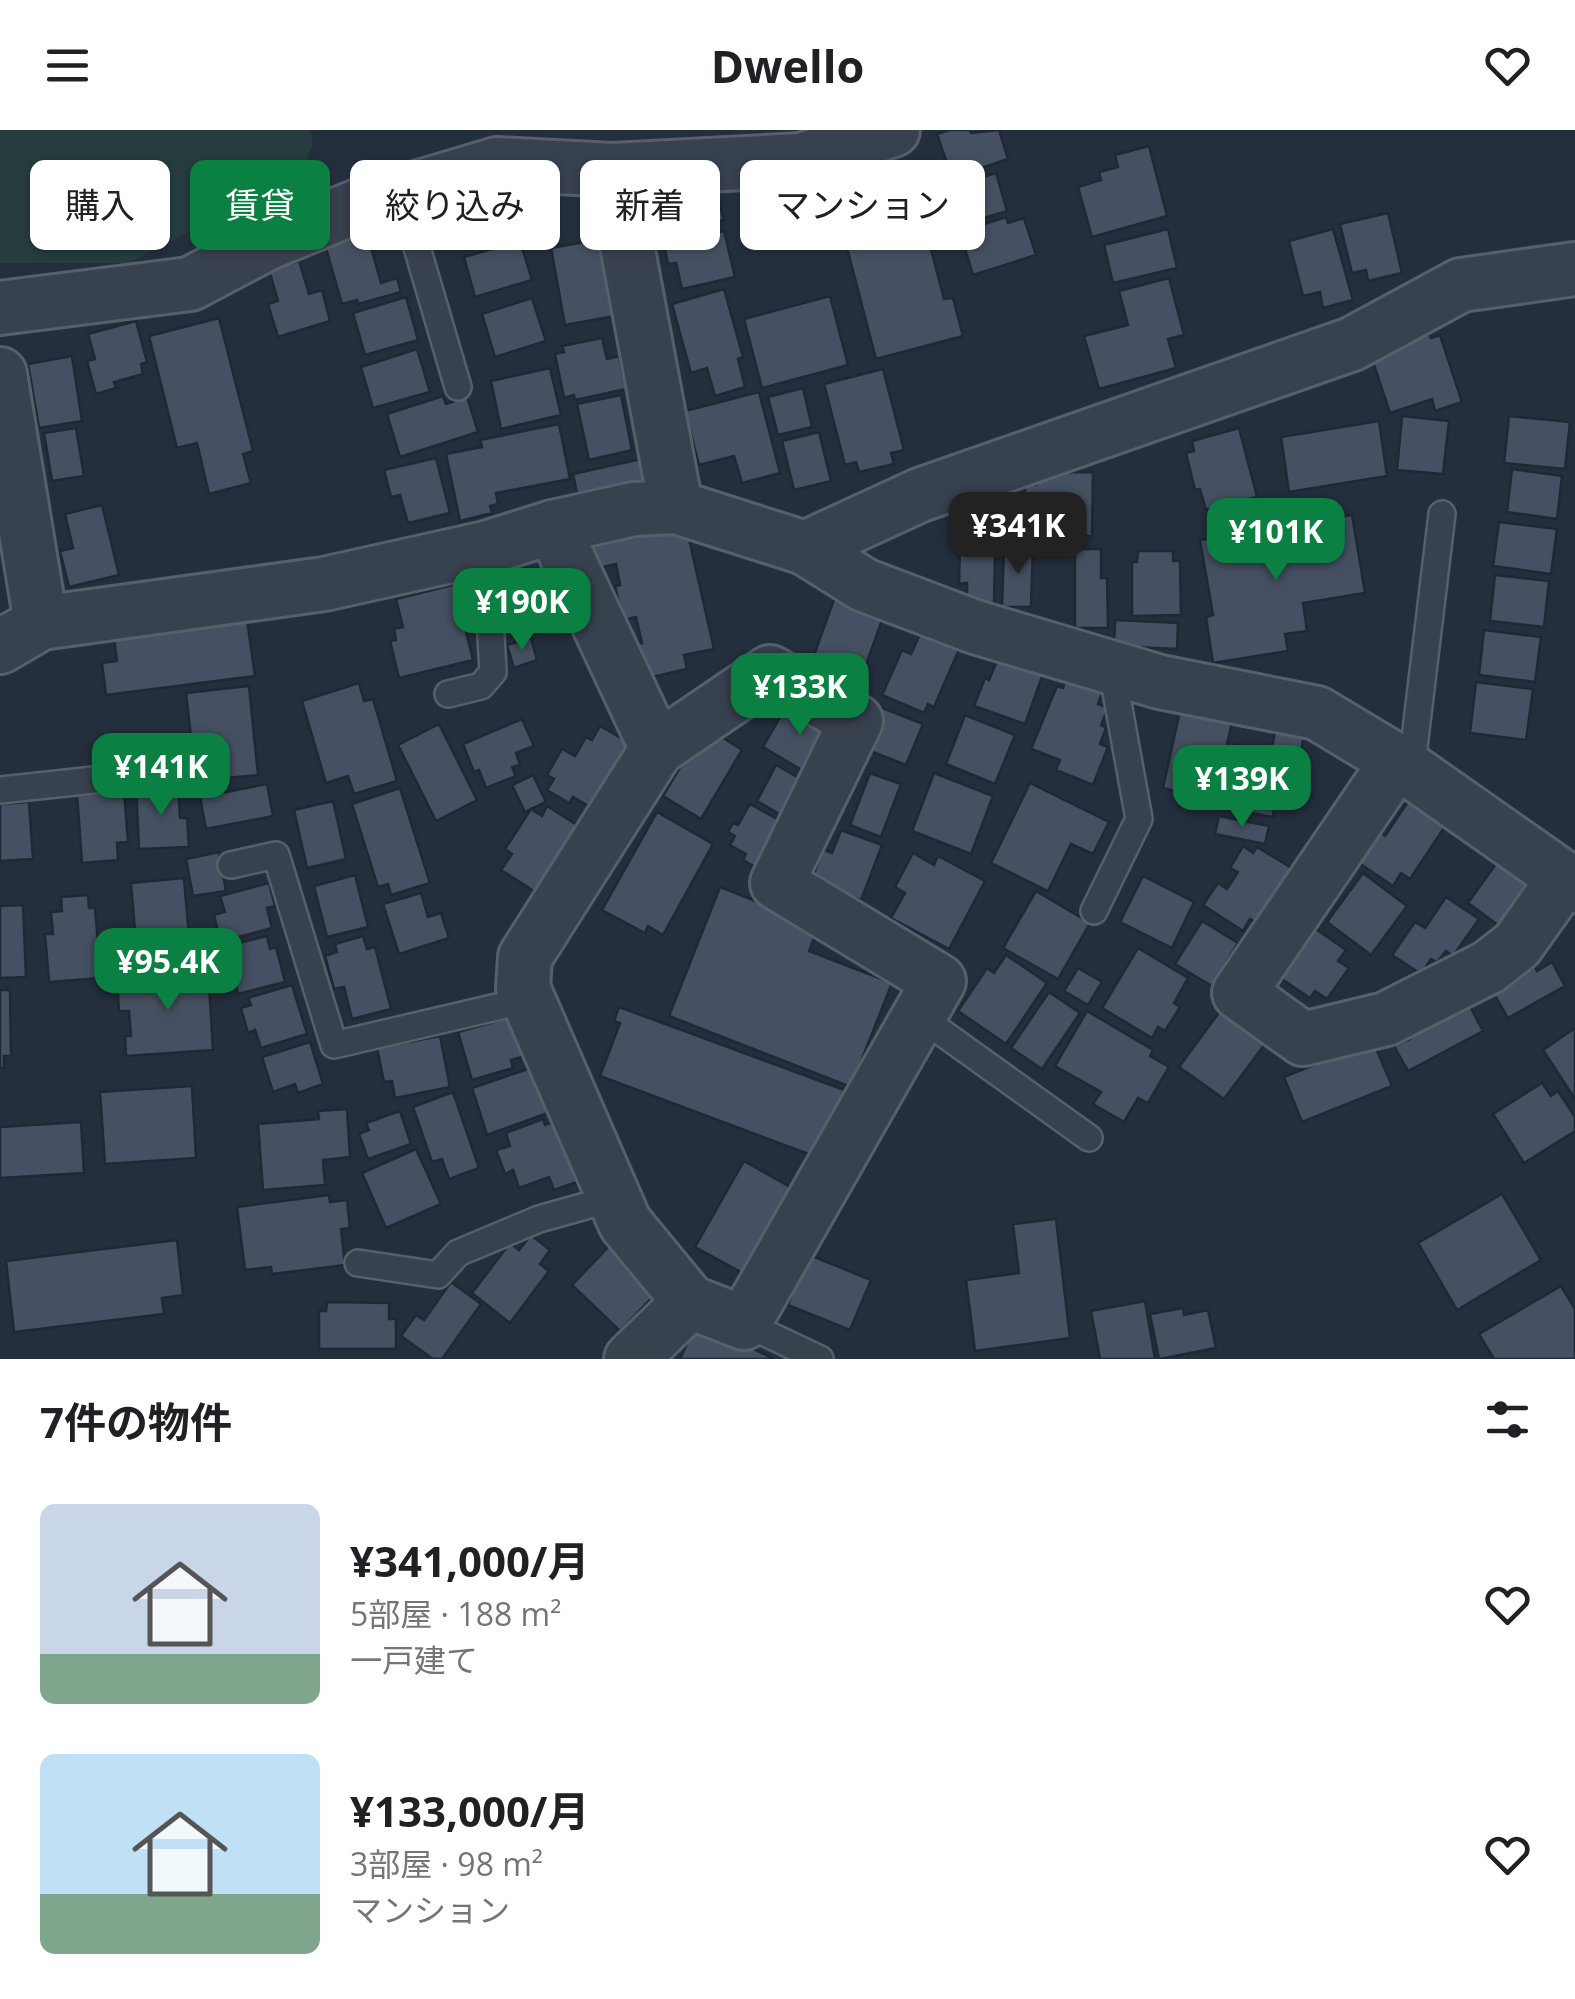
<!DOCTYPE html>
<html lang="ja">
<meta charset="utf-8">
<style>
body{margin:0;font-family:"Open Sans","Noto Sans JP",sans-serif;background:#f2f2f2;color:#202124;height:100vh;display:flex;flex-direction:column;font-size:38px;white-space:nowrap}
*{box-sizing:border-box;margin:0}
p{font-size:32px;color:#757577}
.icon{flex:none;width:55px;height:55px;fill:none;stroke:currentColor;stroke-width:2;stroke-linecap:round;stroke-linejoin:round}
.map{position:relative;height:1229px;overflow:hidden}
.drawer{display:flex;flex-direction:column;background:#fff;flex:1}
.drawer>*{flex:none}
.hud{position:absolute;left:30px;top:30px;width:1000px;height:90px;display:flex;gap:20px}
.price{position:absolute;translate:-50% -85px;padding:0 22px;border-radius:20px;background:#0b8043;color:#fff;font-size:32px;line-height:65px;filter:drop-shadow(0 2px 5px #0008)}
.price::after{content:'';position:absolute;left:50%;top:60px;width:30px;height:22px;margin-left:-15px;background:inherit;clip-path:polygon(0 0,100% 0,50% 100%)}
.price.active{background:#222;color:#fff}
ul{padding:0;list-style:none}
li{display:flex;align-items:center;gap:30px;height:250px;padding:0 40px}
li span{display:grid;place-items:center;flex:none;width:280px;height:200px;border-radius:15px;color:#555}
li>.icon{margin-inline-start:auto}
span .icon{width:120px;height:120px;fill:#fffc;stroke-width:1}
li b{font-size:42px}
h2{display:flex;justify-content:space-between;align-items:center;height:120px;padding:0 40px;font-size:42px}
.pill{padding:0 35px;border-radius:15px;background:#fff;box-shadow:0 2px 8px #0004;font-size:35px;line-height:90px}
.pill.active{background:#0b8043;color:#fff}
header{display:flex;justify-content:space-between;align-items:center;height:130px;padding:0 40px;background:#fff;font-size:45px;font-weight:700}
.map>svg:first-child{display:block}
</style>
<header><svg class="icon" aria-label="menu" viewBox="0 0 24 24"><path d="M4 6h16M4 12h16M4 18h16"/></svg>Dwello<svg class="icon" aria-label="heart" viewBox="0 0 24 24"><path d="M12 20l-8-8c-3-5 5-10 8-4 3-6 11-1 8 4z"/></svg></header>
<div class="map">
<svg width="1575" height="1229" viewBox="0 0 1575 1229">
<rect width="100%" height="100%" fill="#242f3e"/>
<path fill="#263c3f" d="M0,0H310L313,14L296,54L269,62L128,133H0Z"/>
<g fill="#455162" stroke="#1f2835" stroke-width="2.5">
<path d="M950,0H970L971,3L999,0L1008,29L952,48L937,4Z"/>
<path d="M1149,16L1167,86L1092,107L1078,57L1101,50L1099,42L1118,37L1115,25Z"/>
<path d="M996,43L1007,81L953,97L942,59Z"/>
<path d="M912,47L944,169L953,168L963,206L876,229L834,68Z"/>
<path d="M702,48L706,65L716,62L724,90L669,105L657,60Z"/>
<path d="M507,57L518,93L500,99L503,108L484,114L481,106L465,111L453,73Z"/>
<path d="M1388,83L1402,143L1368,151L1366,140L1352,143L1340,94Z"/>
<path d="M1006,87L1008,93L1024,88L1036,125L973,145L960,102Z"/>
<path d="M366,99L381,153L397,148L401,162L358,174L357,170L342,174L324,111Z"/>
<path d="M1168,99L1177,138L1113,153L1104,115Z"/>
<path d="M1333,99L1353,170L1323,178L1320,162L1303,166L1289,111Z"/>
<path d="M724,101L735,147L682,159L676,133L668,134L664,115Z"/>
<path d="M611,107L626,184L565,195L551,118Z"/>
<path d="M520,111L532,150L475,167L464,127Z"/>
<path d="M299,131L309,164L322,160L330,191L278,207L268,174L278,171L269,140Z"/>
<path d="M1169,148L1184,205L1168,209L1176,238L1099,259L1084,206L1128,195L1119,161Z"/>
<path d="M724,159L743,227L738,229L745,257L715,266L707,238L691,243L672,174Z"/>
<path d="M830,166L848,235L762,258L744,189Z"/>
<path d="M406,167L418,210L365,225L353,183Z"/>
<path d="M532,168L546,211L495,227L482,184Z"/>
<path d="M219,188L253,321L243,324L251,353L209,364L197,313L177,318L149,206Z"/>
<path d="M136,191L147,232L141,234L143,244L114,252L116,258L96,264L87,231L95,229L88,204Z"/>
<path d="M1428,201L1431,208L1440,205L1462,272L1435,281L1432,269L1390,283L1369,220Z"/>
<path d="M602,208L607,229L619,226L626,259L575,270L574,265L564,268L555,224L564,222L562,216Z"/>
<path d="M417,219L430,262L373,278L361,237Z"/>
<path d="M72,226L82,291L39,298L28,234Z"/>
<path d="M550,238L561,285L501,299L491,251Z"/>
<path d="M883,239L904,320L891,323L894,334L859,342L856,332L845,335L824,254Z"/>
<path d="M803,258L812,297L778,305L768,267Z"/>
<path d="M759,262L780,343L742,353L734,326L699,335L685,281Z"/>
<path d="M621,265L632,320L589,330L577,274Z"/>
<path d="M443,266L446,274L467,267L478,302L400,327L387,284Z"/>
<path d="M1402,286L1449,291L1443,344L1397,340Z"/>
<path d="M1509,286L1570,292L1565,339L1504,333Z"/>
<path d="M1379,291L1387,346L1289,362L1281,307Z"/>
<path d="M559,294L570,349L496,363L498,374L490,376L492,383L460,391L446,324L482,317L480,310Z"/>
<path d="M76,298L84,346L52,351L44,303Z"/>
<path d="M1239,298L1257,367L1206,380L1200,359L1195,360L1186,323L1194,321L1192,311Z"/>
<path d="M819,302L831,351L794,360L782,311Z"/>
<path d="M436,328L450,383L408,393L400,365L391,367L384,340Z"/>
<path d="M641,329L647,359L579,373L573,344Z"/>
<path d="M1512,339L1562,346L1557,389L1507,382Z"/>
<path d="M1093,342L1092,406L1033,407L1034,388H1025V354L1036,355V343Z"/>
<path d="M961,372L996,373L994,473L967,472V453L959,454Z"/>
<path d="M102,375L119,445L69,457L60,421L73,418L65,384Z"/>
<path d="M1352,385L1365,463L1303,473L1307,501L1285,504L1288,521L1213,533L1206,487L1213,485L1200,410Z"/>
<path d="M685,391L714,519L684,525L687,539L643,549L635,515L642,513L636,487L623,490L615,456L620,455L616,434L594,439L586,402Z"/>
<path d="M1499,392L1557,399L1551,444L1493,436Z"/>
<path d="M1004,416H1033L1031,477H1002Z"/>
<path d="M1075,419H1101V448H1107L1108,498H1075Z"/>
<path d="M1138,421H1173V431H1180L1181,485L1132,486V432H1137Z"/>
<path d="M1495,445L1549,451L1544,497L1490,491Z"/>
<path d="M469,451L476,484L470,486L472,495L465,497L473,530L399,548L390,511L396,510L394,499L403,497L396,469Z"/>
<path d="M837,461L886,479L862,546L813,528Z"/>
<path d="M246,483L255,546L106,565L102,533L117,531L113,500Z"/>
<path d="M1115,490L1178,493L1177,519L1114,516Z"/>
<path d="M926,491L964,508L934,577L928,574L924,583L882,565L902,520L911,524Z"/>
<path d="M1484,500L1541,507L1535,552L1479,545Z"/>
<path d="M531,508L537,530L514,538L507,515Z"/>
<path d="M998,528L1048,530L1025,594L974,576L985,548L989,550Z"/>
<path d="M1066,549L1102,563L1098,574L1108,578L1101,595L1106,598L1100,614L1108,617L1093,655L1056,640L1060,630L1031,619L1057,556L1063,558Z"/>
<path d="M1476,552L1533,559L1526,610L1470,603Z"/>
<path d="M359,553L364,571L373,569L397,651L354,664L348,646L326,653L302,571Z"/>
<path d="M249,556L258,645L196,651L186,563Z"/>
<path d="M790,570L837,598L810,645L763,617Z"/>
<path d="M880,577L923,594L906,635L863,618Z"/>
<path d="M1180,581L1232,592L1214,670L1163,658Z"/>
<path d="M965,585L1015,605L995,654L946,634Z"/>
<path d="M1278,587L1306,592L1298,640L1287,638L1282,666L1242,659L1243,651L1228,649L1234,615L1271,621Z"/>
<path d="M522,589L534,616L516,623L520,635L512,637L516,646L486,658L479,640L474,642L463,614Z"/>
<path d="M439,594L477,670L436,691L398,615Z"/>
<path d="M600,596L635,616L597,681L573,667L569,673L547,660L554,649L547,645L562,619L575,626L586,607L592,610Z"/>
<path d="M701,602L717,604L742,620L701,689L663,666Z"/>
<path d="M776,635L815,657L795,693L757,671Z"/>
<path d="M870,643L901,654L881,707L850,695Z"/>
<path d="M934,643L993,666L971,724L912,701Z"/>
<path d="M533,645L546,672L525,682L512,655Z"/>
<path d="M1030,653L1109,692L1093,724L1071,714L1048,761L991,733Z"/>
<path d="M178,654L180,688H187L189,717L139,719L136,656Z"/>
<path d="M267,654L273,686L206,699L200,667Z"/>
<path d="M400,658L430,753L391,765L388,754L378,757L352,674Z"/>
<path d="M124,660L128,712L117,713L118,730L82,733L77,664Z"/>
<path d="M1224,661L1275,670L1273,687L1221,678Z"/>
<path d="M1409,670L1450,689L1410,749L1401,743L1393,756L1353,729L1375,698L1385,706Z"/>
<path d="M333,671L346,729L307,738L294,680Z"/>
<path d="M29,672L33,729L0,731V674Z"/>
<path d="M750,674L795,699L769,745L743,730L746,724L730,715L735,706L728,702L733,693L738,695Z"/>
<path d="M547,676L580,697L537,763L501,740L512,724L505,719L531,679L542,686Z"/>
<path d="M657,682L713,714L663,805L648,796L645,803L602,780Z"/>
<path d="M1219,686L1269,696L1265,714L1215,704Z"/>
<path d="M841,700L882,715L861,770L811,752L823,719L832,723Z"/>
<path d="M1243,716L1253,723L1257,717L1295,740L1260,795L1250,789L1243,801L1203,775L1218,753L1227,759L1238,742L1230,738Z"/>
<path d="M1508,717L1546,745L1532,764L1525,759L1498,795L1468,773Z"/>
<path d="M219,722L226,761L193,766L186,729Z"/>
<path d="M913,723L934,735L938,726L985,751L949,819L891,788L905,763L895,757Z"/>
<path d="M1363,743L1407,776L1371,825L1327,792Z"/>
<path d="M355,745L368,797L327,807L314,756Z"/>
<path d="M1143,746L1194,772L1172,818L1120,792Z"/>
<path d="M184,748L190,819L137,824L131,753Z"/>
<path d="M269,753L275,776L267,778L272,798L231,809L229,803L219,805L214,785L225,782L220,766Z"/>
<path d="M720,757L819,796L809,821L892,853L851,957L669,886Z"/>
<path d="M1036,761L1090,793L1058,849L1003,818Z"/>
<path d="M421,763L428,787L441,783L449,808L399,824L383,774Z"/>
<path d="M88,765L89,778H95L101,848L49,852L45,804H53L51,782L62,781L61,767Z"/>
<path d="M1446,767L1479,789L1453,826L1446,821L1437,832L1431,829L1421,844L1392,825L1415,792L1425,798Z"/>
<path d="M23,775L26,847L0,848V776Z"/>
<path d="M1202,791L1238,813L1212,856L1175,834Z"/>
<path d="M1313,797L1346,820L1338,831L1349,838L1327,869L1315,861L1310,868L1279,847Z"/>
<path d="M267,806L270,819L276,817L285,852L238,864L227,816Z"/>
<path d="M363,806L367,819L375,817L391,879L352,889L344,857L334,859L325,826L337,822L335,814Z"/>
<path d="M1138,818L1188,848L1174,873L1180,877L1165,901L1158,897L1152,908L1102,878Z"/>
<path d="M1006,825L1047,853L1006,914L958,881L987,838L994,843Z"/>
<path d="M1532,831L1537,841L1552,832L1565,856L1508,888L1489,855Z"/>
<path d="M1078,838L1102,852L1088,875L1064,861Z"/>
<path d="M208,839L213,920L126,926L125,906H131L129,881H119L117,851L158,848V842Z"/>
<path d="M292,855L307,904L261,918L255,900L248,903L241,878L251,875L248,868Z"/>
<path d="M0,860H10L11,926H4V938H0Z"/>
<path d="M1049,862L1080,883L1042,939L1011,918Z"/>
<path d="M1466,869L1483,901L1408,941L1394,916L1410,909L1405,900Z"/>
<path d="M1226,873L1271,906L1224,969L1179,937Z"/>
<path d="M619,877L855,964L822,1029L600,946L620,893L614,891Z"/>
<path d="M1087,881L1153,920L1150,926L1169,937L1148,973L1138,968L1124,992L1093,974L1101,962L1055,936Z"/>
<path d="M515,886L526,926L511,930L513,938L472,950L458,902Z"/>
<path d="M1575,898V969L1543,920Z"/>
<path d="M440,906L450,957L395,968L392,951L384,952L377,918Z"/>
<path d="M1373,911L1392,956L1302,992L1284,947Z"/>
<path d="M310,912L323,954L298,963L295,954L273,962L262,927Z"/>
<path d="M531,938L556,980L487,1005L472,958Z"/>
<path d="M1542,953L1551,966L1558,961L1575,987V1001L1524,1033L1493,984Z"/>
<path d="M192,956L196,1028L105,1034L100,962Z"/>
<path d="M453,962L479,1038L449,1049L442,1029L432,1032L413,977Z"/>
<path d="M347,979L350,1027L323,1030L325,1055L263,1060L258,994L319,989L318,981Z"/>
<path d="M400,981L411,1014L368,1029L359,1004L369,1000L366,993Z"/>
<path d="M564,988L579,1031L571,1034L577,1052L554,1060L549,1047L519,1058L513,1040L505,1044L496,1020L510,1016L506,1003L543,989L545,995Z"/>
<path d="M81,992L84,1043L0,1048V997Z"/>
<path d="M416,1019L441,1074L386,1098L362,1043Z"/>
<path d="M744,1031L797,1061L748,1146L695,1117Z"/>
<path d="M1502,1064L1541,1130L1457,1180L1418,1113Z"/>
<path d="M329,1065L330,1072L347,1070L350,1098L341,1099L345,1135L272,1144L271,1137L245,1140L237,1077Z"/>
<path d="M1056,1089L1070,1208L975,1221L966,1150L1019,1143L1013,1094Z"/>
<path d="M531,1105L550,1120L540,1134L549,1141L510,1193L472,1163L510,1113L519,1120Z"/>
<path d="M177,1110L183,1165L162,1168L164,1184L14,1202L6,1131Z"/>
<path d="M614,1111L666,1153L620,1201L572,1155Z"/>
<path d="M807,1124L871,1150L850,1200L788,1175Z"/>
<path d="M451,1152L481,1174L442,1229H433L401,1206L416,1185L424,1190Z"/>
<path d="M1561,1156L1575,1179V1229H1494L1479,1204Z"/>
<path d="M1145,1171L1155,1229H1100L1091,1181Z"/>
<path d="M327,1172L389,1173V1189H396V1219H319V1181H326Z"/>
<path d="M1183,1178L1184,1185L1208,1180L1216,1218L1159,1229L1150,1184Z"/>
<path d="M697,1192L774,1229H680Z"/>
</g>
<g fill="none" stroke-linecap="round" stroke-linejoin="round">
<defs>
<g id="lane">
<path d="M401,63L458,257"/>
<path d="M448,564L481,556L493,542L486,418"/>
<path d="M1411,642L1442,384"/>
<path d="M0,660L112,648"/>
<path d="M231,735L276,725L334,915L527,870"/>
<path d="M1094,781L1139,689L1112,540"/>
<path d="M919,886L1089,1008"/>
<path d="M358,1133L438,1145L458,1123L539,1089L614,1068"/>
<path d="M744,1193L820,1229"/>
</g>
<g id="street">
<path d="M613,40L676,377"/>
<path d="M0,178L190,154L268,113L363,74L497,34L613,40L801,30L893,0"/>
<path d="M0,244L41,493"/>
<path d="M553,397L657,619L525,827L523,858L625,1093L690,1172L631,1229"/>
<path d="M805,418L864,455L975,497L1160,552L1317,583L1397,631L1575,756"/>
<path d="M0,517L41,493L324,454L486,418L553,397L634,379L676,377L805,418L920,365L1352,214L1461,155L1575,139"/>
<path d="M657,619L770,542L856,591L777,753L939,851L744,1193L690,1172"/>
<path d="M1397,631L1239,863L1303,909L1386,889L1489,837L1517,815L1564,749"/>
</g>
</defs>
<use href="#lane" stroke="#565f6c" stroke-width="30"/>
<use href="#street" stroke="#565f6c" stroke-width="58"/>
<use href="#lane" stroke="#38414e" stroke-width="25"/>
<use href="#street" stroke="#38414e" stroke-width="52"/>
</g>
</svg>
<b class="price active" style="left:1018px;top:447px">¥341K</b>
<b class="price" style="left:1276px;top:453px">¥101K</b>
<b class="price" style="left:522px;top:523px">¥190K</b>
<b class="price" style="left:800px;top:608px">¥133K</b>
<b class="price" style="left:161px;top:688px">¥141K</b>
<b class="price" style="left:1242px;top:700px">¥139K</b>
<b class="price" style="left:168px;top:883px">¥95.4K</b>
<div class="hud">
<a class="pill">購入</a>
<a class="pill active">賃貸</a>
<a class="pill">絞り込み</a>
<a class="pill">新着</a>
<a class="pill">マンション</a>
</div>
</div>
<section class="drawer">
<h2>7件の物件<svg class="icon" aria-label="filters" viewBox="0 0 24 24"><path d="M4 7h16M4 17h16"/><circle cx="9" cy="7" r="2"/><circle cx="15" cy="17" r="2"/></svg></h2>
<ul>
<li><span style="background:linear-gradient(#c9d6e8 75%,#7fa58c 0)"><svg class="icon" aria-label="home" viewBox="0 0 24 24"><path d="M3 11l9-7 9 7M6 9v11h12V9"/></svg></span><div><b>¥341,000/月</b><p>5部屋 · 188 m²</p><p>一戸建て</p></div><svg class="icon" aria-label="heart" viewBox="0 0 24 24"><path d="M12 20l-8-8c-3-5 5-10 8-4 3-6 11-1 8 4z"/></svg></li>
<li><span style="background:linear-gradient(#bfe0f5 70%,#7fa58c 0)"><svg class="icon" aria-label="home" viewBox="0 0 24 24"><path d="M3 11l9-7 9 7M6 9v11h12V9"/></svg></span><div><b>¥133,000/月</b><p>3部屋 · 98 m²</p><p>マンション</p></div><svg class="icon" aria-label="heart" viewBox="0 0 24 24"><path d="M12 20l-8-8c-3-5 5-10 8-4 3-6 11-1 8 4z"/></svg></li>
</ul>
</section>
